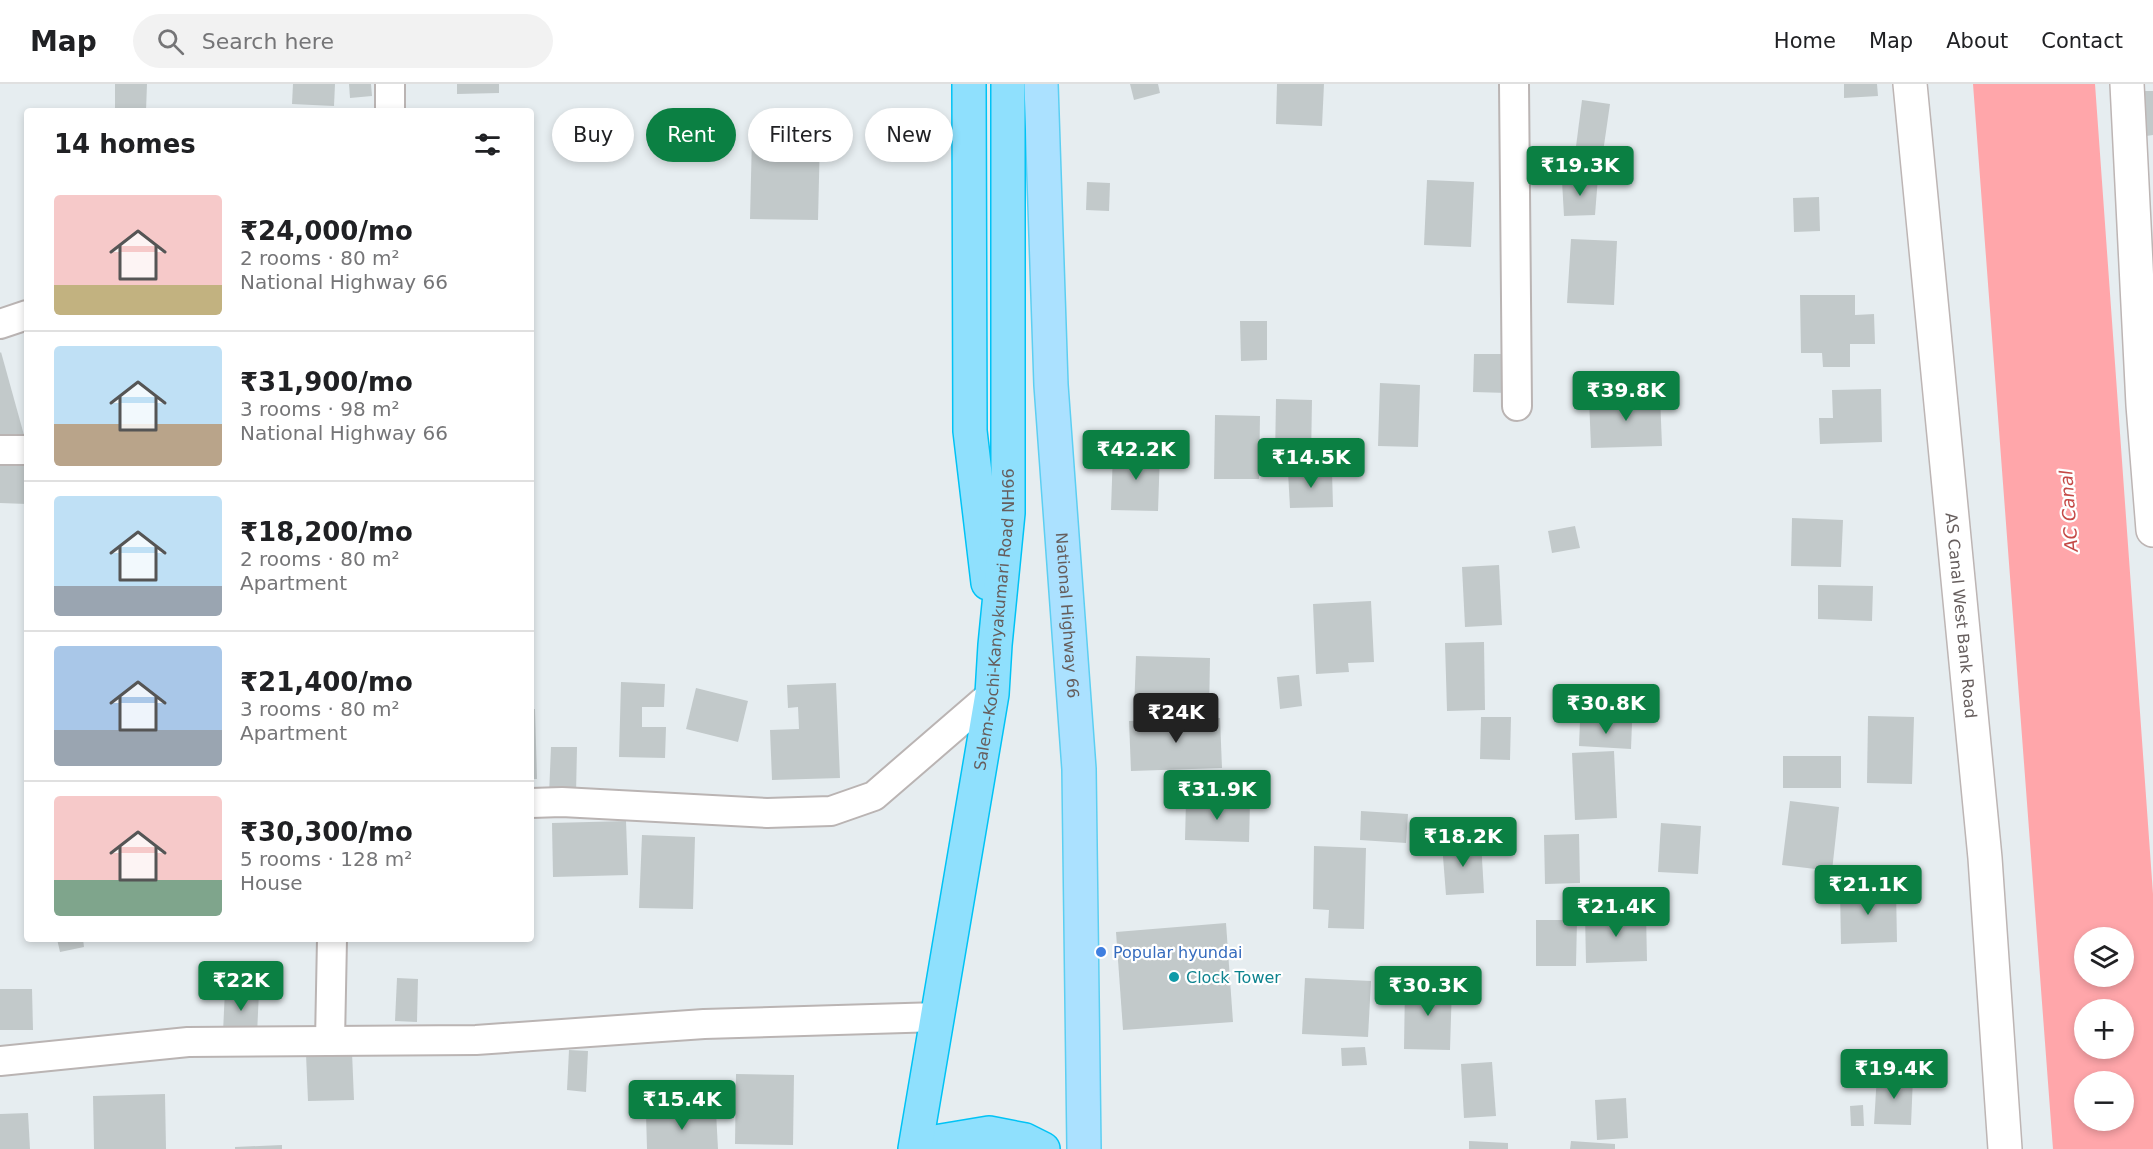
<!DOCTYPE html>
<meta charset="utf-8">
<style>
body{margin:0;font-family:"DejaVu Sans",sans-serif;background:#f2f2f2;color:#202124;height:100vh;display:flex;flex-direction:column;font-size:22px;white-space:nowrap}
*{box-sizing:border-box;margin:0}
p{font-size:20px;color:#757577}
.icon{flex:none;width:33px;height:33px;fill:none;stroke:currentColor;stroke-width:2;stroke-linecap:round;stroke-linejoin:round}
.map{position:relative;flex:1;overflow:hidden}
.details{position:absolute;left:24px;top:24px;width:510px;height:834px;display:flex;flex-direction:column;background:#fff;border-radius:6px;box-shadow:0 3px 9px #0003}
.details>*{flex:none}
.banner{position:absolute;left:552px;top:24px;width:570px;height:54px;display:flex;gap:12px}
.controls{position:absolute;left:2074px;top:843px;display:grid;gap:12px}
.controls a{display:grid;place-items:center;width:60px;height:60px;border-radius:50%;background:#fff;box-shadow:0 3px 9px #0003;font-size:30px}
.price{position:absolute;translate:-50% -51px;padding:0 14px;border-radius:6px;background:#0b8043;color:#fff;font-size:20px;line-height:39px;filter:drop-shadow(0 2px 3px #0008)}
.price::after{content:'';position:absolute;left:50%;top:36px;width:18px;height:14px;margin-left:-9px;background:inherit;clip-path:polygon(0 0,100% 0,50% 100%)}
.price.active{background:#222;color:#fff}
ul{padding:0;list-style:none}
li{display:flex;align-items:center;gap:18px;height:150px;padding:0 30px}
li+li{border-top:2px solid #e0e0e0}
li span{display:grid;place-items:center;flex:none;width:168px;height:120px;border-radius:6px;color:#555}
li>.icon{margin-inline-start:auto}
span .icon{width:72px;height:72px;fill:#fffc;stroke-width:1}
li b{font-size:26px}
h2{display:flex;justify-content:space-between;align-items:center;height:72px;padding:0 30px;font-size:26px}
.pill{padding:0 21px;border-radius:27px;background:#fff;box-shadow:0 3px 9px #0003;font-size:21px;line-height:54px}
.pill.active{background:#0b8043;color:#fff}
header{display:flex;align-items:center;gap:36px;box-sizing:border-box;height:84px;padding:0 30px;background:#fff;border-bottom:2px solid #e0e0e0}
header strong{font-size:28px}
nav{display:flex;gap:33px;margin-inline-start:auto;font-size:21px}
.search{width:420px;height:54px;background:#f2f2f2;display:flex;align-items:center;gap:15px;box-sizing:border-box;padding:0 21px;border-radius:33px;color:#757577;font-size:22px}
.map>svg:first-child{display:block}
</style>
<header>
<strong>Map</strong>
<div class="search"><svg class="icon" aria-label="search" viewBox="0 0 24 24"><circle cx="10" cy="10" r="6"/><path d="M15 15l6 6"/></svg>Search here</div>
<nav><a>Home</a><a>Map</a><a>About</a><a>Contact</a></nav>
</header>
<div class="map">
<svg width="2153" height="1065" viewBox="0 0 2153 1065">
<rect width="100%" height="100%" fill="#e6edf0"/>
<path fill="#ffa6aa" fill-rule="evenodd" d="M1973,0H2095L2153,810V1065H2053ZM2085,854H2124V892H2085ZM2085,926H2124V964H2085ZM2085,998H2124V1036H2085Z"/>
<g fill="#c2c9ca">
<path d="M115,0H147L146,27H115Z"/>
<path d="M293,0H335L334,22L292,20Z"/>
<path d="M349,0H371L372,12L350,14Z"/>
<path d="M457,0H499V9L457,10Z"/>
<path d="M1130,0H1158L1160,9L1134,16Z"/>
<path d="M1277,0H1324L1322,42L1276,40Z"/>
<path d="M1844,0H1877L1878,12L1844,14Z"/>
<path d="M2144,7H2153V51L2146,52Z"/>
<path d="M1582,16L1610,20L1601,82L1574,78Z"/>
<path d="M752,52L820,53L818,136L750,135Z"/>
<path d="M1598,93L1595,131L1564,132L1562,97Z"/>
<path d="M1427,96L1474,98L1471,163L1424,161Z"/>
<path d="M1087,98L1110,99L1109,127L1086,126Z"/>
<path d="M1819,113L1820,147L1794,148L1793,114Z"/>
<path d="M1571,155L1617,157L1614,221L1567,219Z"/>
<path d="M1800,211H1855V231L1874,230L1875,260H1850V283H1823L1822,269H1801Z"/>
<path d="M1240,237H1267V276L1241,277Z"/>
<path d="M1,268L24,351L0,358V269Z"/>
<path d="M1474,270H1509L1508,309L1473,308Z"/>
<path d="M1380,299L1420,301L1418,363L1378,362Z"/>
<path d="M1881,305L1882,358L1820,360L1819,334H1833L1832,306Z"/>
<path d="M1660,312L1662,362L1591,364L1589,314Z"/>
<path d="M1276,315L1312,316L1311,375L1275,374Z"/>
<path d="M1215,331L1260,332L1259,395H1214Z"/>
<path d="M0,367L27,368V420L0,419Z"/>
<path d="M1113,367L1160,368L1158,427L1111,426Z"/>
<path d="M1332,387L1333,423L1290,424L1288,388Z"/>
<path d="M1792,434L1843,436L1841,483L1791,482Z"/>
<path d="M1575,442L1580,464L1552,469L1548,447Z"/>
<path d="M1499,481L1502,541L1465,543L1462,483Z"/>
<path d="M1818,501L1873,502L1872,537L1818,535Z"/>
<path d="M1371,517L1374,578L1348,579L1349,588L1316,590L1313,520Z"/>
<path d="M1484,558L1485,626L1447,627L1445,559Z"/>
<path d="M1136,572L1210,574L1209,630L1134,627Z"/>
<path d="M1299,591L1302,622L1280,625L1277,593Z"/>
<path d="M621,598L665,600L664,623H642V643H666L665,674L619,673Z"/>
<path d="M836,599L840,694L772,696L770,646L799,645L798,623L788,624L787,601Z"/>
<path d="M696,604L748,617L738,658L686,645Z"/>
<path d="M531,625H535L537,695H531Z"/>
<path d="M1868,632L1914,633L1912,700L1867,699Z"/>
<path d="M1481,633H1511L1510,676L1480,675Z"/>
<path d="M1220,634L1222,684L1131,687L1129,637Z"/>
<path d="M1580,637L1632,639L1631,665L1579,662Z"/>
<path d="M551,663H577L576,712L549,711Z"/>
<path d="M1614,667L1617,734L1575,736L1572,669Z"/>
<rect x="1783" y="672" width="58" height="32"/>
<path d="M1186,716L1250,718L1249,758L1185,756Z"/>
<path d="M1790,717L1839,723L1832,787L1782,781Z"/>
<path d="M1361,727L1408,730L1406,759L1360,756Z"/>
<path d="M626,737L628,791L553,793L552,739Z"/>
<path d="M1661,739L1701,742L1698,790L1658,788Z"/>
<path d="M1579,750L1580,799L1545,800L1544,751Z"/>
<path d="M642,751L695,753L693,825L639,824Z"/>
<path d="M1481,757L1484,809L1446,811L1442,760Z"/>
<path d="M1314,762L1366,764L1364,845L1328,844L1329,826L1313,825Z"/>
<path d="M1896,805L1897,858L1841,860L1840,806Z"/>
<path d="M1646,829L1647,877L1586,879L1585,830Z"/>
<path d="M1536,836H1577L1576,882H1536Z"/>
<path d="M1226,839L1233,938L1123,946L1116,848Z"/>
<path d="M57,855H83L84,863L60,868Z"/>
<path d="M397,894L418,895L417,938L395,937Z"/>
<path d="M1305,894L1371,897L1368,953L1302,950Z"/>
<path d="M1405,900L1452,901L1450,966L1404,965Z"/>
<path d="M0,905H32L33,946H0Z"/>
<path d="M225,906L259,908L257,950L223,948Z"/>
<path d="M1365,963L1367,981L1342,982L1341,964Z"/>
<path d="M569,966L588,967L586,1008L567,1006Z"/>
<path d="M352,968L354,1016L308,1017L306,970Z"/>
<path d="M1492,978L1496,1032L1464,1034L1461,980Z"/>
<path d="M736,990L794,991L793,1061L735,1060Z"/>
<path d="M1877,991L1913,993L1911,1041L1874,1040Z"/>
<path d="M165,1010L166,1065H94L93,1012Z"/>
<path d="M1626,1014L1628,1054L1597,1056L1595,1016Z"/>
<path d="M1863,1021L1864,1042H1851L1850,1022Z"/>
<path d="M716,1028L718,1065H647L646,1030Z"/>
<path d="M28,1029L30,1065H0V1030Z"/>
<path d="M1469,1057L1508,1059V1065H1469Z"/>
<path d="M1571,1057L1615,1060V1065H1570Z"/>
<path d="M282,1061V1065H235V1063Z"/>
</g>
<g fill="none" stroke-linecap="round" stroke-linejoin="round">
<defs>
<g id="street">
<path d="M390,0V27"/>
<path d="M1514,0L1517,322"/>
<path d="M0,240L27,231"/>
<path d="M0,366H27"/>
<path d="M531,719L562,718L767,729L831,727L874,712L992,610"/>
<path d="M330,957L332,855"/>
<path d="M0,977L188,958L476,956L704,940L939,933"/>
</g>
<g id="secondary">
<path id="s1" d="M1910,0L1985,774L2005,1065"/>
<path d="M2127,0L2143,321L2153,446"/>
</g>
<g id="primary">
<path id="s2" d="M1041,0L1051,301L1079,685L1084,1065"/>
</g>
<g id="highway">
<path d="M969,0L970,347L988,499"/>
<path d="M917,1061L989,1049L1025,1056L1043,1065"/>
<path id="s3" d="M915,1065L992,610L995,561L1008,429V0"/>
</g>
</defs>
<use href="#street" stroke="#bab4b3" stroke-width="32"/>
<use href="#secondary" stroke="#bdb5b4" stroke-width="36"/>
<use href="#primary" stroke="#5ccff2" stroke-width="36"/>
<use href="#highway" stroke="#00c3f5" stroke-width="36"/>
<use href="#street" stroke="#fff" stroke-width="28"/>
<use href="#secondary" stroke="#fff" stroke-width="33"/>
<use href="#primary" stroke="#abe1ff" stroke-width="33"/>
<use href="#highway" stroke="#8fe0fd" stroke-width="33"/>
</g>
<circle fill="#3f7fe0" stroke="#fff" stroke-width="2" cx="1101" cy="868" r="6"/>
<circle fill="#0f9aa8" stroke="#fff" stroke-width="2" cx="1174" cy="893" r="6"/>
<g text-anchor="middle" stroke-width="4.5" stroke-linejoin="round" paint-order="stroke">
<g font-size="16" fill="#665e5d" stroke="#fff">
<text dy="6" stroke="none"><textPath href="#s2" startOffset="532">National Highway 66</textPath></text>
<text dy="6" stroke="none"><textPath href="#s1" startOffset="534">AS Canal West Bank Road</textPath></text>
<text dy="6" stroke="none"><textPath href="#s3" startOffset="536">Salem-Kochi-Kanyakumari Road NH66</textPath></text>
</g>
<g font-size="16" fill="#366cbe" stroke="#fff" text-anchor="start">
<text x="1113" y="874">Popular hyundai</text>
</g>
<g font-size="16" fill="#0d838f" stroke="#fff" text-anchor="start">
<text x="1186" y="899">Clock Tower</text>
</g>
<g font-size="18" font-style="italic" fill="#c44a47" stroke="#fff">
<text transform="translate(2069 427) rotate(-94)" y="6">AC Canal</text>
</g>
</g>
</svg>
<div class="controls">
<a><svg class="icon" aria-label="layers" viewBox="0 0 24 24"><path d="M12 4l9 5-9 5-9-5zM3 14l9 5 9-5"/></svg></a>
<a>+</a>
<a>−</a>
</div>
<b class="price" style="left:1580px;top:113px">₹19.3K</b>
<b class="price" style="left:1626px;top:338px">₹39.8K</b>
<b class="price" style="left:1136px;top:397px">₹42.2K</b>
<b class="price" style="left:1311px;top:405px">₹14.5K</b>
<b class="price" style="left:1606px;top:651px">₹30.8K</b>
<b class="price active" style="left:1176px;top:660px">₹24K</b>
<b class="price" style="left:1217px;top:737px">₹31.9K</b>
<b class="price" style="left:1463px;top:784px">₹18.2K</b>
<b class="price" style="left:1868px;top:832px">₹21.1K</b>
<b class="price" style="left:1616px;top:854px">₹21.4K</b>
<b class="price" style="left:241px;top:928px">₹22K</b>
<b class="price" style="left:1428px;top:933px">₹30.3K</b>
<b class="price" style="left:1894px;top:1016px">₹19.4K</b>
<b class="price" style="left:682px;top:1047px">₹15.4K</b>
<div class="banner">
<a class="pill">Buy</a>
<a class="pill active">Rent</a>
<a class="pill">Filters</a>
<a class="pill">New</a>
</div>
<section class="details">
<h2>14 homes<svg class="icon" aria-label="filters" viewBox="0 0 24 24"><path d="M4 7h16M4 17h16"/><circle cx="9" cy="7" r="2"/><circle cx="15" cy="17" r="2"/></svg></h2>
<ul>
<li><span style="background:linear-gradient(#f6c9c9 75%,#c2b280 0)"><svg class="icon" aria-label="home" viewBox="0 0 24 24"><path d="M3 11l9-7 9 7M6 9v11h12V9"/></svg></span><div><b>₹24,000/mo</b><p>2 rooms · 80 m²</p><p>National Highway 66</p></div></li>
<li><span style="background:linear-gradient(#bfe0f5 65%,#b9a48a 0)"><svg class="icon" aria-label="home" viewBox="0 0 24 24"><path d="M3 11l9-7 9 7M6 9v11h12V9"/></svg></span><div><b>₹31,900/mo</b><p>3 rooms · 98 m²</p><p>National Highway 66</p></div></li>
<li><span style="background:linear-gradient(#bfe0f5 75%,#9aa5b1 0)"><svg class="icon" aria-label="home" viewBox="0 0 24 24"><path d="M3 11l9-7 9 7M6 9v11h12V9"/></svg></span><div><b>₹18,200/mo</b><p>2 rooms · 80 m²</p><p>Apartment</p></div></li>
<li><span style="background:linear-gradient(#a9c7e8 70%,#9aa5b1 0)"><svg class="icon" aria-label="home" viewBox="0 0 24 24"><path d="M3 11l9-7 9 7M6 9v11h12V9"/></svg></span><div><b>₹21,400/mo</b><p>3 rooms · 80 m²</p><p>Apartment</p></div></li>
<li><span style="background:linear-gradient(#f6c9c9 70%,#7fa58c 0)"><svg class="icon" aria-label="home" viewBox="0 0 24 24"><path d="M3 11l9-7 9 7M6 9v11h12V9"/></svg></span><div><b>₹30,300/mo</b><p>5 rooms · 128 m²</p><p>House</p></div></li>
</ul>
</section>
</div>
